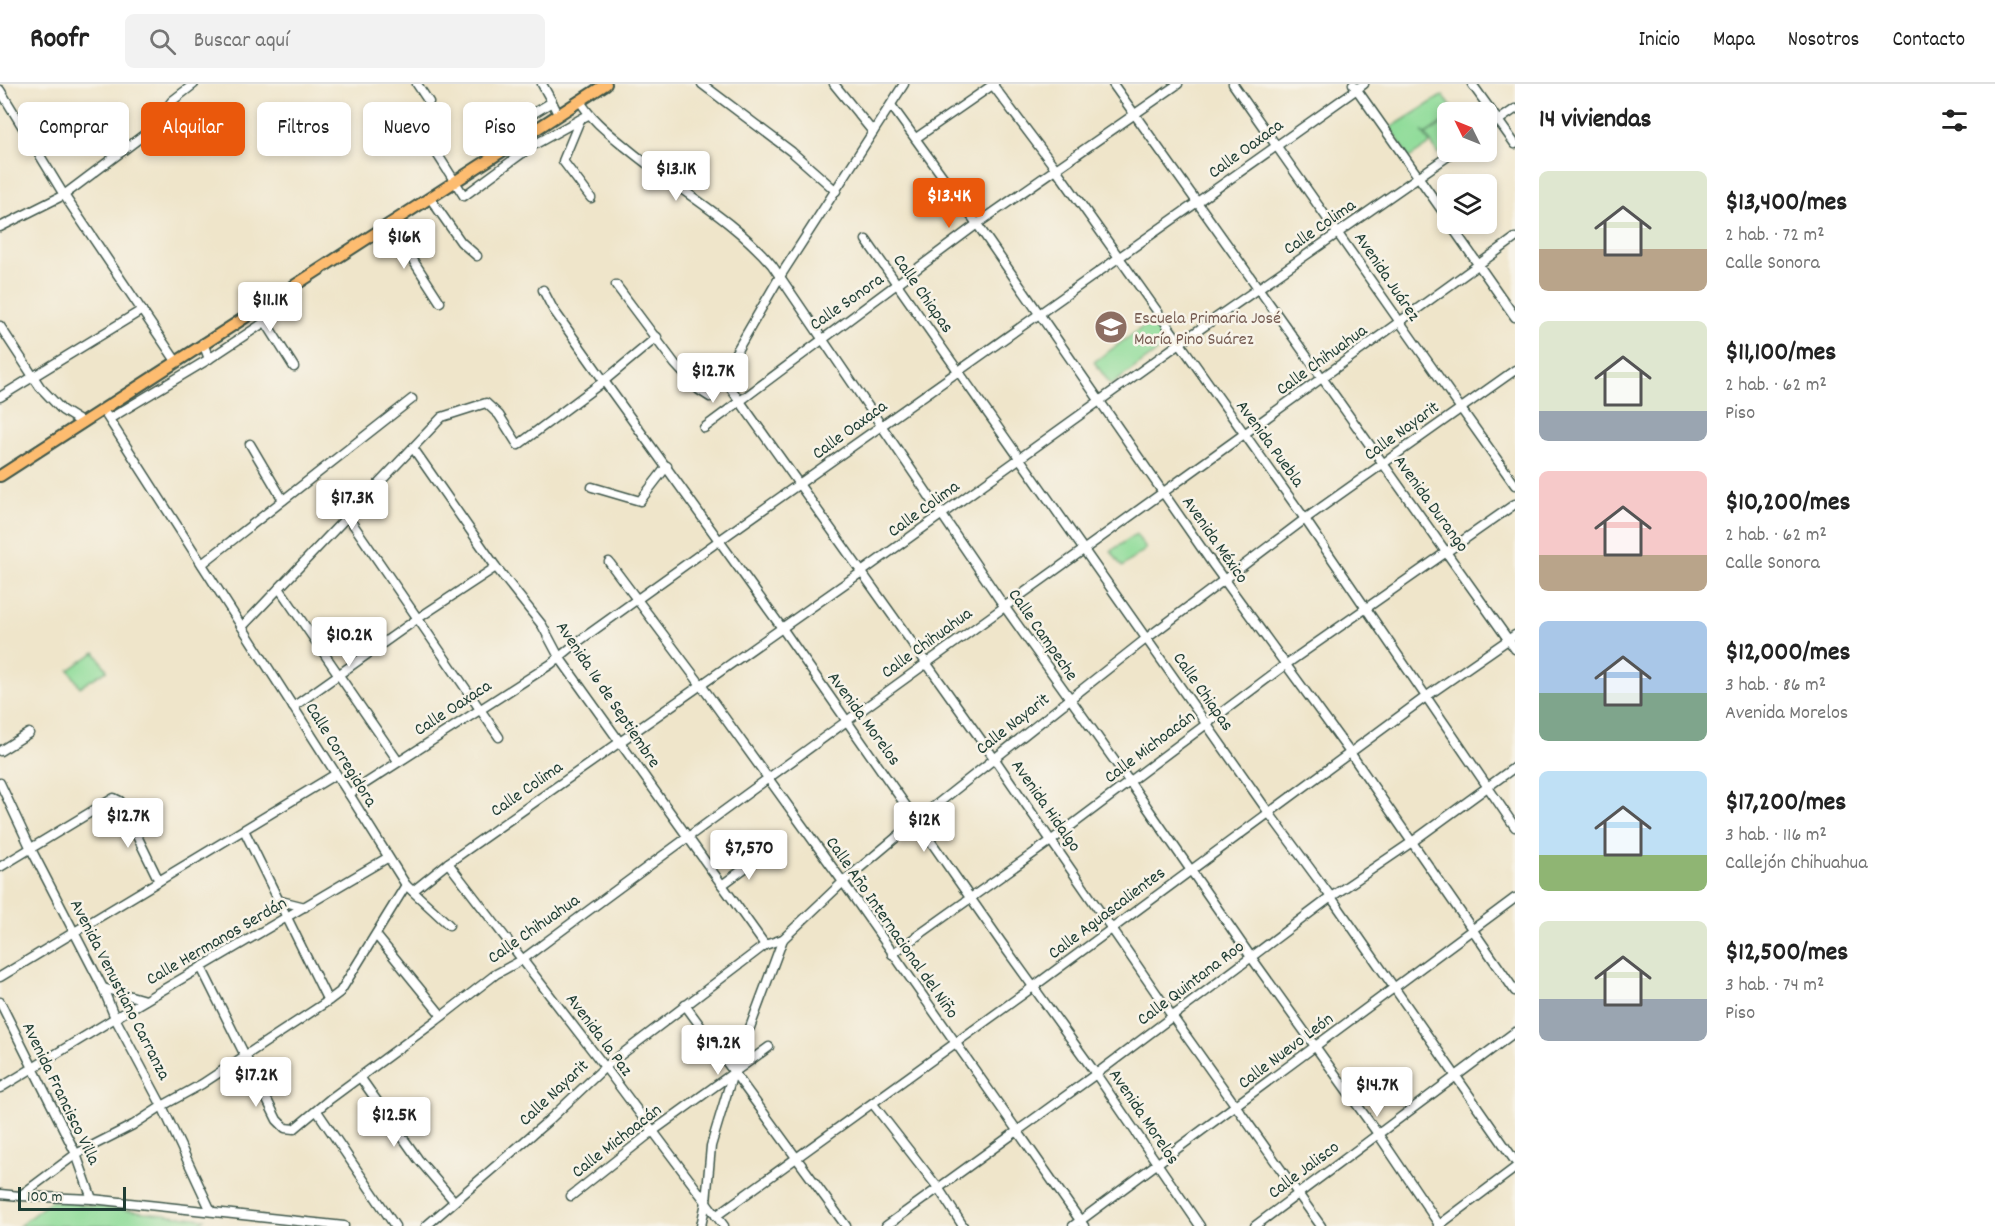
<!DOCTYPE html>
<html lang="es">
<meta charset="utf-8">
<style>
body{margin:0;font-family:Dekko,sans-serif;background:#f2f2f2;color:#222;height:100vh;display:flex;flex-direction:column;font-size:22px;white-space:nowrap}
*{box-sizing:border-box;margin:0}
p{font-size:20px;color:#767676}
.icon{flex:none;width:33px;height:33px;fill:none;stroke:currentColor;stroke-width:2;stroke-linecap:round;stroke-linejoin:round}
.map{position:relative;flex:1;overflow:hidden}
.panel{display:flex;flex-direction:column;background:#fff;width:480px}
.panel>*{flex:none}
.top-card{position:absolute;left:18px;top:18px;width:570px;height:54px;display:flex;gap:12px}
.needle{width:39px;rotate:313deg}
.fabs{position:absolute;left:1437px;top:18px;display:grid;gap:12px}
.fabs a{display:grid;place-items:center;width:60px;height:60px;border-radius:9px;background:#fff;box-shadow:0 3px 9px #0003;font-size:30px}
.scale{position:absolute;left:18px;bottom:15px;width:108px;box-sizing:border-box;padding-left:6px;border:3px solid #1f3d34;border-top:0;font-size:16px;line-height:21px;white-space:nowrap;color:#1f3d34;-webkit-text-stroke:4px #f7f3e8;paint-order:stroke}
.price{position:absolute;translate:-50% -51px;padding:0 14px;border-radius:6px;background:#fff;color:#222;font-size:20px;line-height:39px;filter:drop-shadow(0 2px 3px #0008)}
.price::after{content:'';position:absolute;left:50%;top:36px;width:18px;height:14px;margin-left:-9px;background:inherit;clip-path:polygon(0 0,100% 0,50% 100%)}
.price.active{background:#ea580c;color:#fff}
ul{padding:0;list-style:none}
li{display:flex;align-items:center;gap:18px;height:150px;padding:0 24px}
li span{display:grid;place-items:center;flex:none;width:168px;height:120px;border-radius:9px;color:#555}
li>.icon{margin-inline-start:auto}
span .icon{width:72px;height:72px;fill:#fffc;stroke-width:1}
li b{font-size:26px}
h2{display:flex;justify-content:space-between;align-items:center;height:72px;padding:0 24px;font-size:26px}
.tag{padding:0 21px;border-radius:9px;background:#fff;box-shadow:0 3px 9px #0003;font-size:21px;line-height:54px}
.tag.active{background:#ea580c;color:#fff}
header{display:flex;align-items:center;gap:36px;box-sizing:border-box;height:84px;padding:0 30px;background:#fff;border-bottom:2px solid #e0e0e0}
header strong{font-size:28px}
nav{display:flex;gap:33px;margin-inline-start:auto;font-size:21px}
.search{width:420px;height:54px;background:#f2f2f2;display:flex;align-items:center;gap:15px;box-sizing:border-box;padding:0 21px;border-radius:9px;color:#767676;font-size:22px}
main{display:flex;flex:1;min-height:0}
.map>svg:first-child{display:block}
</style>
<header>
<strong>Roofr</strong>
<div class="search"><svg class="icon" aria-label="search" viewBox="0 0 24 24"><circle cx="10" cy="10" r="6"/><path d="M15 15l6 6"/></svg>Buscar aquí</div>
<nav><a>Inicio</a><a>Mapa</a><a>Nosotros</a><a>Contacto</a></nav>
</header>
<main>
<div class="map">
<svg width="1515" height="1142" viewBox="0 0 1515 1142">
<rect width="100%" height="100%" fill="#f7f3e8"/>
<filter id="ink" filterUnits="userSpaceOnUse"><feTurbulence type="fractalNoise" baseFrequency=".0167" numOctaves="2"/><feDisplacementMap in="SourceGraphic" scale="12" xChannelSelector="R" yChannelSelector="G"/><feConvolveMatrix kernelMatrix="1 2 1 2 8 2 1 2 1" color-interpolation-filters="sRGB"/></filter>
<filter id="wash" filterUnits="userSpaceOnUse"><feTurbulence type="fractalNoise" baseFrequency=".008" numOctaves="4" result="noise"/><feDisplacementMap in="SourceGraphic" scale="24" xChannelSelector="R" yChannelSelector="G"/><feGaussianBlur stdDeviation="1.35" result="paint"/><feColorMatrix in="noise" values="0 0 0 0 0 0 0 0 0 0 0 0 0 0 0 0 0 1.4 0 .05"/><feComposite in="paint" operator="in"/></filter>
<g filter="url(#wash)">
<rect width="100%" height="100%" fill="#efe5ca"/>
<g fill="#8fdc99" stroke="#578c66" stroke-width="1.5">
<path d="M1443,11L1455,28H1448L1447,35L1425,50L1422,47L1430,60L1409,74L1390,44Z"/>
<path d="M1447,37V64L1438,70L1426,51Z"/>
<path d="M1154,235L1170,258L1111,301L1094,278Z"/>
<path d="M1136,450L1146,465L1122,483L1111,467Z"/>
<path d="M95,568L107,586L80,603L69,586Z"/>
<path d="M51,1117L205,1135L197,1142H19Z"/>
</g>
</g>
<g filter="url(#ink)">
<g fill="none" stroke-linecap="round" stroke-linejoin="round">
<defs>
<g id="minor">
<path d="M417,0L429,18L419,37L420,43L464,112L532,62L588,31"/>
<path d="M542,0L552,18"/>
<path d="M702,0L792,68L836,107"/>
<path d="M834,0L873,48"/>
<path d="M992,0L1056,85L1305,435L1515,743"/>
<path d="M1113,0L1515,565"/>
<path d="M1233,0C1328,134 1420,268 1515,401"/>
<path d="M1353,0L1448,135"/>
<path d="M1472,0L1515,60"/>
<path d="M0,6L64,111L176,277"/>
<path d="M580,17C592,37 610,50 628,65C676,105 731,133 772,181L1004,522L1129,697L1251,873L1378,1050L1440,1142"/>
<path d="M891,21L977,140L1214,482L1351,670L1515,907"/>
<path d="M580,36L563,77L591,114"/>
<path d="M1486,45L1515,25"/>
<path d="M916,54L994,0"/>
<path d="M504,65L509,44L552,18L558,30"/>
<path d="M430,114L461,158L477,172"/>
<path d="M389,139L440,218"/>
<path d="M1450,140L1515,233"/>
<path d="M0,143L64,111L149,47L172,17L194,0"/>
<path d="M866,156L1269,729L1331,813L1515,1077"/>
<path d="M616,201L675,280L699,306L710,313L779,194L904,0"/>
<path d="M543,206L553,225L604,297L782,544L1001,858L1096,990L1200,1142"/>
<path d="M265,237L294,283"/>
<path d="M0,242L40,303L62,326L83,339"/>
<path d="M209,275L289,222L282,209"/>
<path d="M722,292L994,674L1172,932L1321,1142"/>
<path d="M0,313L142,226"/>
<path d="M103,326L349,710L406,801L449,841"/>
<path d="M109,335L209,275L203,259"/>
<path d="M704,344L977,140L1178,0"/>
<path d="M250,360L283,416"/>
<path d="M413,364L496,483L542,541L559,573L765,861"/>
<path d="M592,403L640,417L667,382"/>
<path d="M348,433L499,653"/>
<path d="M609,478L701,601L843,798L1084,1142"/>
<path d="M202,480L412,315"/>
<path d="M279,504L398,677"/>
<path d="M242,543L442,333L486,319L499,331L518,361L604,297L657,253"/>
<path d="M293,623L417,535L496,483"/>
<path d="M0,667L29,649"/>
<path d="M0,699L31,765L103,904L115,934L162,1022L211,1127"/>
<path d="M349,710L551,580L579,557L720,456L1364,0"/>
<path d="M244,746L328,917"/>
<path d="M448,779L605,983L724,1142"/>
<path d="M0,783L114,714L120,717L159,797"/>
<path d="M722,801L760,773"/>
<path d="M413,807L448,779L863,487L1180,259L1454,68"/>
<path d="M281,817L305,823"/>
<path d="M376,851L442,932"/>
<path d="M892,870L1052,756L1285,581L1515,420"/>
<path d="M201,883L277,1036L285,1044L294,1045L330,1015L437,936L496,890L522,876C850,631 1184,395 1515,154"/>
<path d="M0,893L336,690"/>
<path d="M103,904L145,916"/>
<path d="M0,918L76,1070L92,1115"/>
<path d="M685,921L846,1142"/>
<path d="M360,993L418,1075L454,1117"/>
<path d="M0,1004L115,934L387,774"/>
<path d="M873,1020L939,1105L963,1142"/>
<path d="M317,1027L395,1142"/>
<path d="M0,1110L20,1112L92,1115L344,1142"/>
<path d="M20,1112L76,1070L133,1041L162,1022L202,1000L328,917L340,908L406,801"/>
<path d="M571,1112L653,1047L769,963"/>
<path d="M716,1132L1033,903L1427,612L1515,551"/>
<path d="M426,1142L548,1037L605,983L765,861L783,855"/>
<path d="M701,1142L706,1118L711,1062L733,989L783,855L843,798L917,736L1147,554L1305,435L1515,286"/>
<path d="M886,1142L1096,990L1331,813L1412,758L1515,683"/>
<path d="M1073,1142L1515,814"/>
<path d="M1255,1142L1515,948"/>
<path d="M1438,1142L1515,1084"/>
</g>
<path id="major" d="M0,392L606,0"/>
</defs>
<use href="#minor" stroke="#3e564a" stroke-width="11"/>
<use href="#major" stroke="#3e564a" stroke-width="14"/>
<use href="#minor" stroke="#fff" stroke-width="8"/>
<use href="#major" stroke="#fdbc6f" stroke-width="10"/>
</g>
</g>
<defs>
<symbol id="school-disc" viewBox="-11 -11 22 22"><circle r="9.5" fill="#8d6e63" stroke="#f7f3e8"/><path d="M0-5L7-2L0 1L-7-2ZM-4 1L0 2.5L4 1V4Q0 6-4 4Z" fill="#fff"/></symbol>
</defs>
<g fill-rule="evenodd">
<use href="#school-disc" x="1092" y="224" width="38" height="38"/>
</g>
<g text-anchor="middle" stroke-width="5" stroke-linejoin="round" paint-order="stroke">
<g font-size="18" fill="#1f3d34" stroke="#f7f3e8">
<text transform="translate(1245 64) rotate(-36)" y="6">Calle Oaxaca</text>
<text transform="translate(1319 142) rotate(-35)" y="6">Calle Colima</text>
<text transform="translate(1388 192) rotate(56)" y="6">Avenida Juárez</text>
<text transform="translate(924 209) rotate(55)" y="6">Calle Chiapas</text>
<text transform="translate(846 217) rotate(-35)" y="6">Calle Sonora</text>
<text transform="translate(1321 275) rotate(-36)" y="6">Calle Chihuahua</text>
<text transform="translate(849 345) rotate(-36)" y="6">Calle Oaxaca</text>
<text transform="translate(1401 346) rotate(-36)" y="6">Calle Nayarit</text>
<text transform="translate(1271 359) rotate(54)" y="6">Avenida Puebla</text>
<text transform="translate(1432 419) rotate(54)" y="6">Avenida Durango</text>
<text transform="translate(923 424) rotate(-36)" y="6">Calle Colima</text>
<text transform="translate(1216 455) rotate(55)" y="6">Avenida México</text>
<text transform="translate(1044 550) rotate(55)" y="6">Calle Campeche</text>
<text transform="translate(926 558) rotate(-36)" y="6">Calle Chihuahua</text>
<text transform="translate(1204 607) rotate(55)" y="6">Calle Chiapas</text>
<text transform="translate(609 610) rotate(56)" y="6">Avenida 16 de Septiembre</text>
<text transform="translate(452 623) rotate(-33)" y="6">Calle Oaxaca</text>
<text transform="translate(865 634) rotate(54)" y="6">Avenida Morelos</text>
<text transform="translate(1012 639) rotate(-38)" y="6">Calle Nayarit</text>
<text transform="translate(1149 662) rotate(-37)" y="6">Calle Michoacán</text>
<text transform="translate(342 670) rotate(58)" y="6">Calle Corregidora</text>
<text transform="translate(526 704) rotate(-35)" y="6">Calle Colima</text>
<text transform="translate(1047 721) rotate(55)" y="6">Avenida Hidalgo</text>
<text transform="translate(1106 828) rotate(-37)" y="6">Calle Aguascalientes</text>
<text transform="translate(893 843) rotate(55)" y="6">Calle Año Internacional del Niño</text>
<text transform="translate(533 844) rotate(-35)" y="6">Calle Chihuahua</text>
<text transform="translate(216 856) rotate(-30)" y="6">Calle Hermanos Serdán</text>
<text transform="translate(1190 898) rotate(-37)" y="6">Calle Quintana Roo</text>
<text transform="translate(121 905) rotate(63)" y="6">Avenida Venustiano Carranza</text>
<text transform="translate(600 950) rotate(53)" y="6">Avenida la Paz</text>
<text transform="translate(1285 966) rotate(-37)" y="6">Calle Nuevo León</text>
<text transform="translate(553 1008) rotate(-43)" y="6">Calle Nayarit</text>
<text transform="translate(62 1009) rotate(64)" y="6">Avenida Francisco Villa</text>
<text transform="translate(1145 1032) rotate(56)" y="6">Avenida Morelos</text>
<text transform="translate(616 1056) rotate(-38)" y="6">Calle Michoacán</text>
<text transform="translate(1303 1085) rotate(-37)" y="6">Calle Jalisco</text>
</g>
<g font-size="18" fill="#785e54" stroke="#f7f3e8" text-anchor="start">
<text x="1134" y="239">Escuela Primaria José<tspan x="1134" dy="21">María Pino Suárez</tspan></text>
</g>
</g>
</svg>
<div class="fabs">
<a><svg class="needle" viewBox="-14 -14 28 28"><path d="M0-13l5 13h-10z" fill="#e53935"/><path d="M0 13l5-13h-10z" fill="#767676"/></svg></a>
<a><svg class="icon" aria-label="layers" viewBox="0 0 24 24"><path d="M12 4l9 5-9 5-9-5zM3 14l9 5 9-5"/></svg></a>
</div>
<div class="scale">100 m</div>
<b class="price" style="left:676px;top:118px">$13.1K</b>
<b class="price active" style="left:949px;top:145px">$13.4K</b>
<b class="price" style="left:404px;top:186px">$16K</b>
<b class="price" style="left:270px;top:249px">$11.1K</b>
<b class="price" style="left:713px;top:320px">$12.7K</b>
<b class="price" style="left:352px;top:447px">$17.3K</b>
<b class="price" style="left:349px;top:584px">$10.2K</b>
<b class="price" style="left:128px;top:765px">$12.7K</b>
<b class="price" style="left:924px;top:769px">$12K</b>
<b class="price" style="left:749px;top:797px">$7,570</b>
<b class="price" style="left:718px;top:992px">$19.2K</b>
<b class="price" style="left:256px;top:1024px">$17.2K</b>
<b class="price" style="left:1377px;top:1034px">$14.7K</b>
<b class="price" style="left:394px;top:1064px">$12.5K</b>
<div class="top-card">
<a class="tag">Comprar</a>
<a class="tag active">Alquilar</a>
<a class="tag">Filtros</a>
<a class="tag">Nuevo</a>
<a class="tag">Piso</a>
</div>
</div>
<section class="panel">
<h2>14 viviendas<svg class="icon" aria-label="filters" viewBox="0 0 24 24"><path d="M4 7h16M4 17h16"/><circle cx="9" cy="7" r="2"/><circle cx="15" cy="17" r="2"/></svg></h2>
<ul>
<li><span style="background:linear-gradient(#dfe7d0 65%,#b9a48a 0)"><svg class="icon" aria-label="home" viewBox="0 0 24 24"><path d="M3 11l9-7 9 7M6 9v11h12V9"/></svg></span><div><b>$13,400/mes</b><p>2 hab. · 72 m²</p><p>Calle Sonora</p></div></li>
<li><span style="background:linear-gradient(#dfe7d0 75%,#9aa5b1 0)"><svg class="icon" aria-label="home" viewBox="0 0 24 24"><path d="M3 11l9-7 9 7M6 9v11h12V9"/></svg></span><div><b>$11,100/mes</b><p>2 hab. · 62 m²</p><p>Piso</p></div></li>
<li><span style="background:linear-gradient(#f6c9c9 70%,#b9a48a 0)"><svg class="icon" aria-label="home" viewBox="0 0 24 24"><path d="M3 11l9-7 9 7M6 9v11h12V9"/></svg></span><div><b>$10,200/mes</b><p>2 hab. · 62 m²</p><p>Calle Sonora</p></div></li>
<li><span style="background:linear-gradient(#a9c7e8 60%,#7fa58c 0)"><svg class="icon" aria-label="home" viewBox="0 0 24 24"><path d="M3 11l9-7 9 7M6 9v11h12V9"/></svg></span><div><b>$12,000/mes</b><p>3 hab. · 86 m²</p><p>Avenida Morelos</p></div></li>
<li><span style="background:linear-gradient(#bfe0f5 70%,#8fb573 0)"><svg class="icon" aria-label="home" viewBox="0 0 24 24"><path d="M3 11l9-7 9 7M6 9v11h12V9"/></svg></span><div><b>$17,200/mes</b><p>3 hab. · 116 m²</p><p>Callejón Chihuahua</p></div></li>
<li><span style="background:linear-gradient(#dfe7d0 65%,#9aa5b1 0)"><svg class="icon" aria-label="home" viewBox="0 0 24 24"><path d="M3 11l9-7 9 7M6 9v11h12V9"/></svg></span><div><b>$12,500/mes</b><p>3 hab. · 74 m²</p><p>Piso</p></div></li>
</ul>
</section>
</main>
